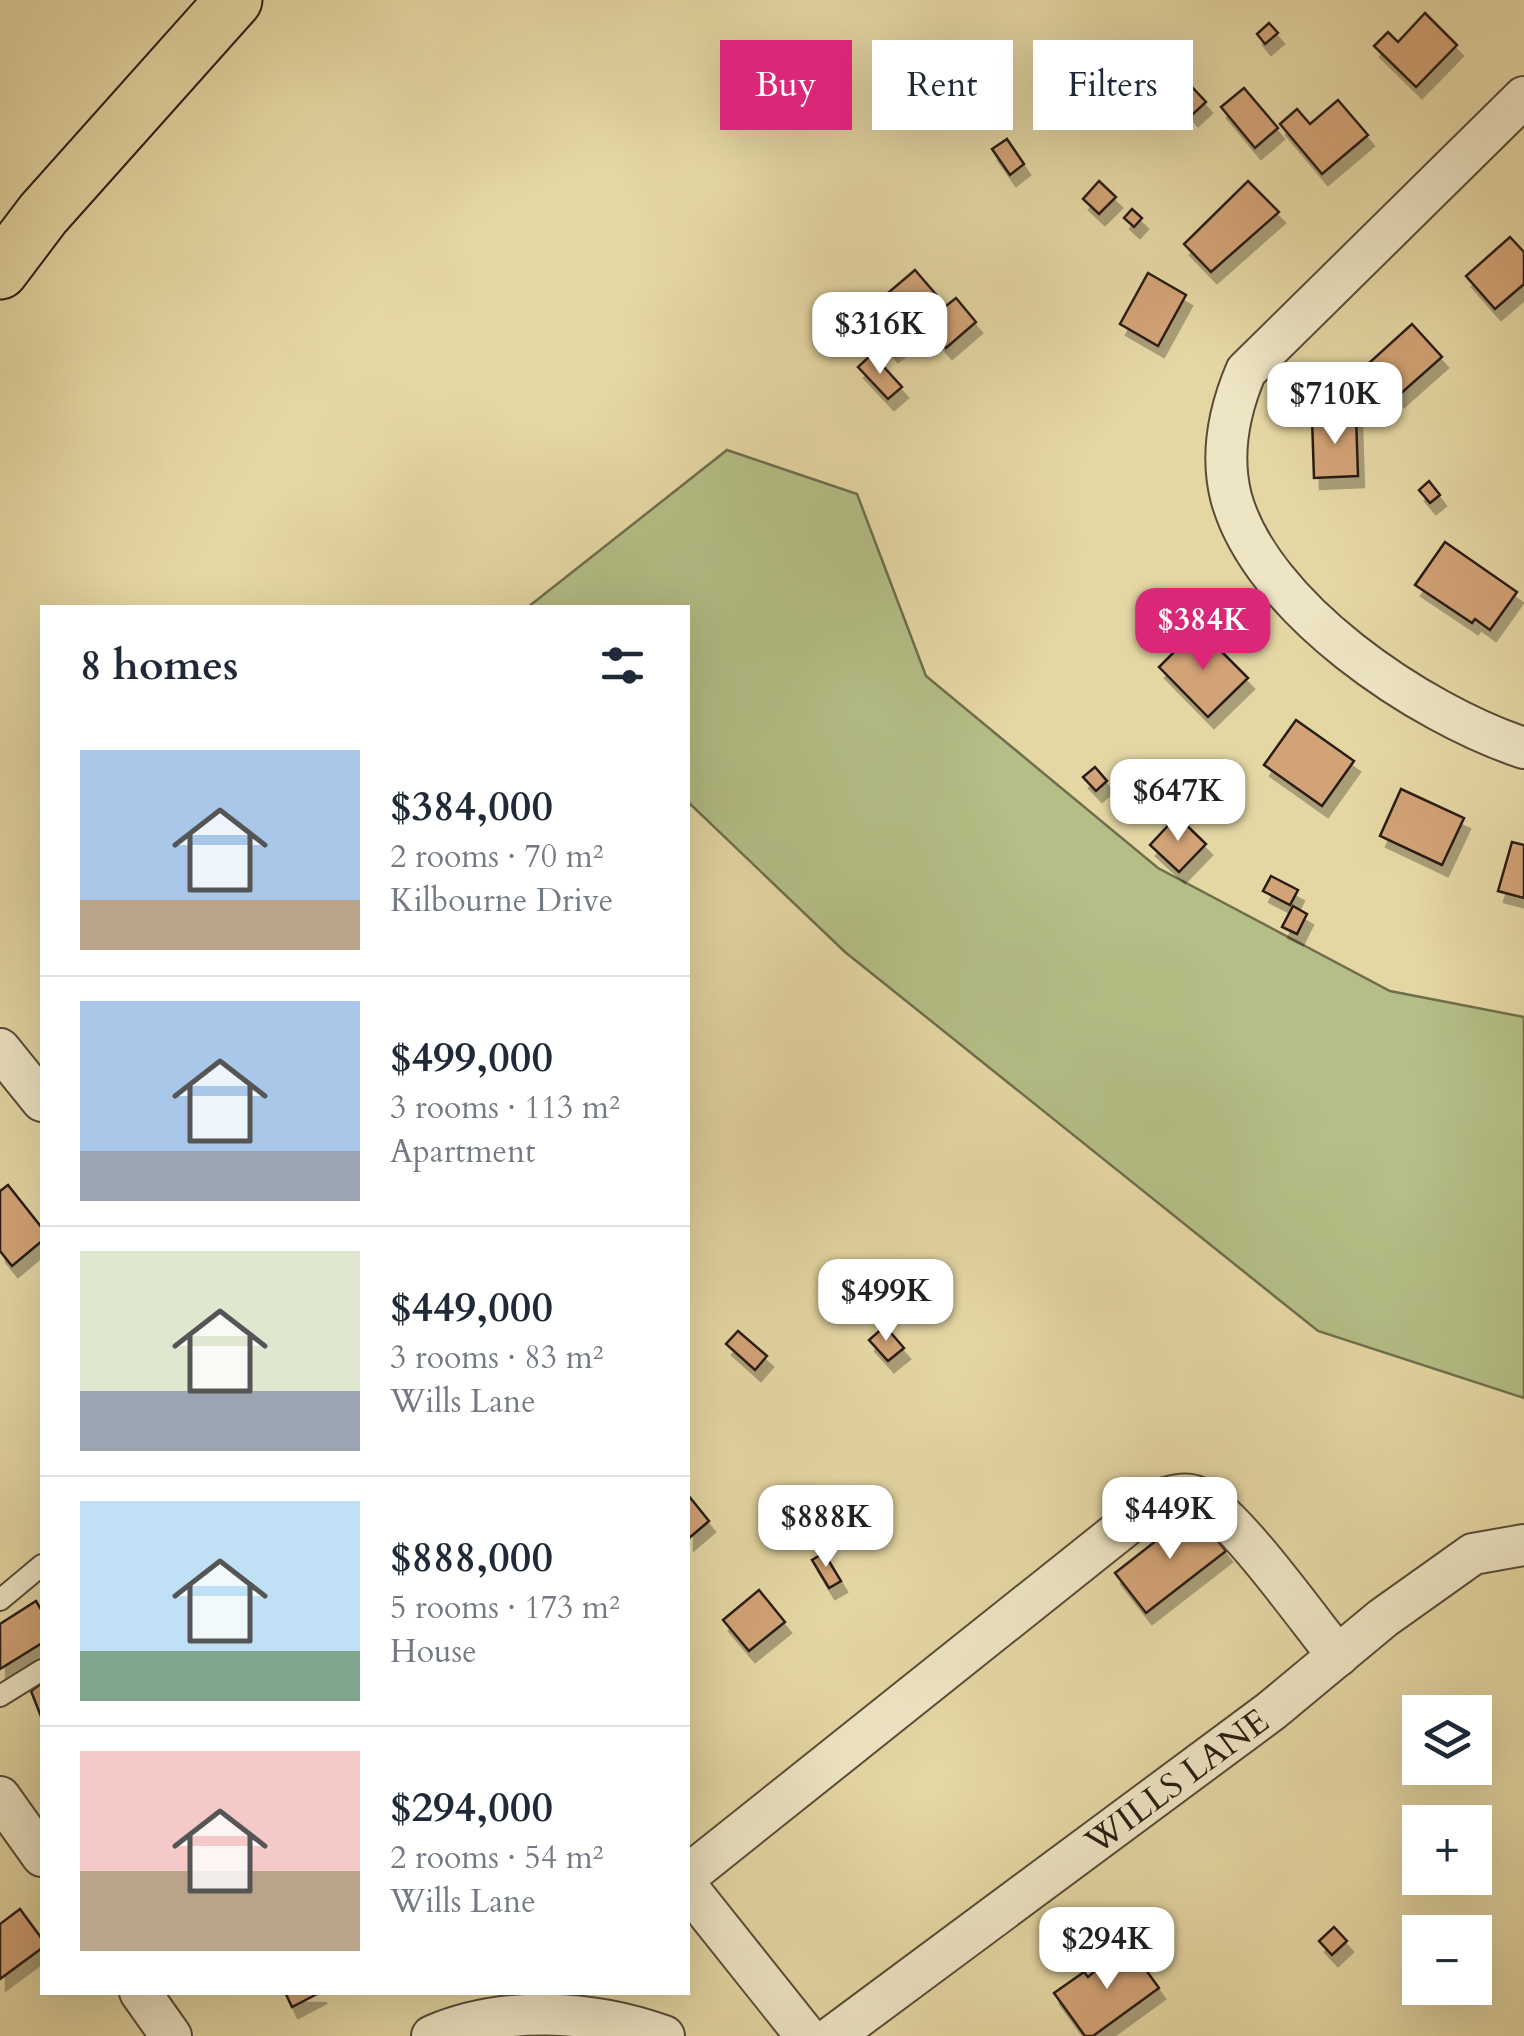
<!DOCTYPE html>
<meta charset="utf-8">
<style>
body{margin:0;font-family:Cardo,serif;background:#f2f2f3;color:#1f2937;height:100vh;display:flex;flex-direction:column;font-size:38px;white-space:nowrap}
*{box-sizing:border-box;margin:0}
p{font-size:32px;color:#747a83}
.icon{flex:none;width:55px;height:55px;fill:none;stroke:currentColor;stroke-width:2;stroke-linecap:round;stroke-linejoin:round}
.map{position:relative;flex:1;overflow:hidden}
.details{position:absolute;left:40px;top:605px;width:650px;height:1390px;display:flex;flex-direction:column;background:#fff;border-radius:0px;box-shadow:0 10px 40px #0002}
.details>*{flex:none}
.top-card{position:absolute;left:720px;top:40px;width:652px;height:90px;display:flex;gap:20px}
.tools{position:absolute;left:1402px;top:1695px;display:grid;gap:20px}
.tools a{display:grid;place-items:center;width:90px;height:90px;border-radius:0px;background:#fff;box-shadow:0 10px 40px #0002;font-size:50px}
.price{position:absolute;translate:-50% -85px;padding:0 22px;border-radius:20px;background:#fff;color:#222;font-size:32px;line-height:65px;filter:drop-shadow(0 2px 5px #0008)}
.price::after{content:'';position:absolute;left:50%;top:60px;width:30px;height:22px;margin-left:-15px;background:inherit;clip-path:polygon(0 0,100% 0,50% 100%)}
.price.active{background:#db2777;color:#fff}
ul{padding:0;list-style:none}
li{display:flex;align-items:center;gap:30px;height:250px;padding:0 40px}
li+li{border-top:2px solid #e0e1e3}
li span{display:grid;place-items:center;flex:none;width:280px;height:200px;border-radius:0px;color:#555}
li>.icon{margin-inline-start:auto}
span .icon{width:120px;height:120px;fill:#fffc;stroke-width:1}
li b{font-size:42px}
h2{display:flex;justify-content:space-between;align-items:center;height:120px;padding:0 40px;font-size:42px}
.chip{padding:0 35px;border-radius:0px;background:#fff;box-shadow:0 10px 40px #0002;font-size:35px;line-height:90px}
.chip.active{background:#db2777;color:#fff}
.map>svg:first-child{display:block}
</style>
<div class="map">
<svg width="1524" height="2036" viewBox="0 0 1524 2036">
<defs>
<filter id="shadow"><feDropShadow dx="6" dy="11" stdDeviation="0" flood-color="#0004"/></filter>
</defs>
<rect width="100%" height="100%" fill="#e5d7a4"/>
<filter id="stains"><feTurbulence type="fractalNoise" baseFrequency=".002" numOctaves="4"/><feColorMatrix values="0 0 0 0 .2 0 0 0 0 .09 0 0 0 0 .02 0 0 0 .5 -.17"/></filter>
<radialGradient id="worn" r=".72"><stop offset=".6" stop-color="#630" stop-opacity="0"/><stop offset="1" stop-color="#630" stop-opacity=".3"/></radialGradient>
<path fill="#b4be86" stroke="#6f6e4c" stroke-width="2.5" d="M727,450L857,494L926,676L1158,868L1390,991L1524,1017V1398L1318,1331L845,952L688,802V608L528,607Z"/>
<g fill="#d2a376" stroke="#2a1e13" stroke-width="2.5" filter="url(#shadow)">
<path d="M1425,13L1457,45L1416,87L1374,46L1388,32L1398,42Z"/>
<path d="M1269,23L1278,33L1265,44L1257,34Z"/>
<path d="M1070,68L1087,88L1077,98L1059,76Z"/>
<path d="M1192,87L1206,102L1192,115L1178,99Z"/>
<path d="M1244,88L1278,128L1255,148L1221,107Z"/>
<path d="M1338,100L1368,135L1322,174L1280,124L1297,109L1310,124Z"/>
<path d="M1007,139L1024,164L1010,175L992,149Z"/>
<path d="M1099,181L1116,197L1099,214L1083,199Z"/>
<path d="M1248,181L1279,212L1211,272L1184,244Z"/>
<path d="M1132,209L1142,218L1134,227L1124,218Z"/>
<path d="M1510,237L1524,252V284L1495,309L1466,276Z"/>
<path d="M915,270L946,306L956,298L976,322L946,348L925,324L892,351L861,316Z"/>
<path d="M1148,273L1186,295L1158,346L1120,324Z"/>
<path d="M1412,324L1442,357L1398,396L1369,363Z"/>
<path d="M872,354L902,387L888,399L858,367Z"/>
<path d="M1356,416L1358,476L1314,478L1312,418Z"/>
<path d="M1429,481L1440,495L1430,503L1419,490Z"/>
<path d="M1445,542L1517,592L1490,630L1475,619L1472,623L1415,585Z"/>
<path d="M1198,628L1248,678L1208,717L1159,667Z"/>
<path d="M1296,720L1354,761L1322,806L1264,765Z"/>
<path d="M1095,767L1107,781L1096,791L1083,777Z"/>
<path d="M1401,789L1464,818L1442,865L1380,836Z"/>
<path d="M1177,816L1206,844L1179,872L1150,845Z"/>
<path d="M1512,842L1524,845V898L1498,891Z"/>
<path d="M1271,876L1298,890L1290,905L1263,891Z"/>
<path d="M1293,906L1307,914L1297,934L1282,927Z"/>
<path d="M8,1185L42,1228V1241L12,1266L0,1251V1191Z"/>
<path d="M885,1326L904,1348L888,1361L869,1340Z"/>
<path d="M738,1331L767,1356L755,1370L726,1344Z"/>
<path d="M688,1495L709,1521L688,1539Z"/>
<path d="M1194,1511L1226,1551L1146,1613L1115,1573Z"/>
<path d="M824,1553L841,1581L829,1588L812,1560Z"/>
<path d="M759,1590L785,1622L749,1651L723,1620Z"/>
<path d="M36,1601L42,1611V1643L0,1669V1624Z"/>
<path d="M42,1683V1719L31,1691Z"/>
<path d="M20,1909L42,1939V1948L0,1979V1924Z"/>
<path d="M1334,1927L1347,1941L1332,1955L1319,1941Z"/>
<path d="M1127,1944L1159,1988L1093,2036H1085L1054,1993L1084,1972L1088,1977Z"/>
<path d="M285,1992H321L292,2007Z"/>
</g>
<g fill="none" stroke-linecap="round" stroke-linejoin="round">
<defs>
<g id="lane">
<path d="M0,1600L42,1565"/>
<path d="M0,1696L42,1670"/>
</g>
<g id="street">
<path d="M1524,97L1246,371C1229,411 1220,453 1231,497C1261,608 1420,714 1524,748"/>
<path d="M0,1049L42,1101"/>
<path d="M0,1797L42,1856"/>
<path d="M688,1875L1158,1500C1171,1497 1184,1491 1197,1497C1231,1510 1310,1622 1338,1656"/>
<path d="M688,1888L806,2036"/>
<path d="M140,1992L171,2036"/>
<path d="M432,2036C504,2005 592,2010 664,2036"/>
<path id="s1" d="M833,2036L1271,1711L1383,1618L1473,1554L1524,1545"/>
</g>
<path id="primary" d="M0,271L43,214L234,0"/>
</defs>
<use href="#lane" stroke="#594c37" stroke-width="24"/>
<use href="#street" stroke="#594c37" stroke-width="44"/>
<use href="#primary" stroke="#2a1e13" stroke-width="59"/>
<use href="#lane" stroke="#eee5c4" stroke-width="20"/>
<use href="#street" stroke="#eee5c4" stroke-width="40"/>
<use href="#primary" stroke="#e5d7a4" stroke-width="55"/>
</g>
<g text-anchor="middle" stroke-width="10" stroke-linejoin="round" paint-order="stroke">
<g font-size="35" fill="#2a1e13" stroke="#eee5c4">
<text dy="12" stroke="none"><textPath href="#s1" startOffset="428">WILLS LANE</textPath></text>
</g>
</g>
<rect width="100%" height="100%" filter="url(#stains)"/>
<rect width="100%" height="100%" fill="url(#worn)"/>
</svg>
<div class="tools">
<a><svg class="icon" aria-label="layers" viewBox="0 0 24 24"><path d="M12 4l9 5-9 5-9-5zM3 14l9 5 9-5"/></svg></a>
<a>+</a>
<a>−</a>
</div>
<b class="price" style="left:880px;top:377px">$316K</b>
<b class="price" style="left:1335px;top:447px">$710K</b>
<b class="price active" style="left:1203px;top:673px">$384K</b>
<b class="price" style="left:1178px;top:844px">$647K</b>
<b class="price" style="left:886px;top:1344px">$499K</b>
<b class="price" style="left:1170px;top:1562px">$449K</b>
<b class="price" style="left:826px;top:1570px">$888K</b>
<b class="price" style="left:1107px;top:1992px">$294K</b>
<div class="top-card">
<a class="chip active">Buy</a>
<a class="chip">Rent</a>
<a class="chip">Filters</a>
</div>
<section class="details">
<h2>8 homes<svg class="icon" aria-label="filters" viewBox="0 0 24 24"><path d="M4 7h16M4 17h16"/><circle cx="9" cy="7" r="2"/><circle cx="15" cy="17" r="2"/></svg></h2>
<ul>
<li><span style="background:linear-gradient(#a9c7e8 75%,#b9a48a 0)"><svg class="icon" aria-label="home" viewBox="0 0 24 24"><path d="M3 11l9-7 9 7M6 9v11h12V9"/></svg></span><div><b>$384,000</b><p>2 rooms · 70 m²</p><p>Kilbourne Drive</p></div></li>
<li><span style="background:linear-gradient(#a9c7e8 75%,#9aa5b1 0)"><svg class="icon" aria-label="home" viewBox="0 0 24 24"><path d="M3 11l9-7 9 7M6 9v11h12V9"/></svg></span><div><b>$499,000</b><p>3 rooms · 113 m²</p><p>Apartment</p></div></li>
<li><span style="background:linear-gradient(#dfe7d0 70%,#9aa5b1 0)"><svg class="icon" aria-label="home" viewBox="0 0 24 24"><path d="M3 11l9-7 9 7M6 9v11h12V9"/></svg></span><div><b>$449,000</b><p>3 rooms · 83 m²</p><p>Wills Lane</p></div></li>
<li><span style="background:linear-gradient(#bfe0f5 75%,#7fa58c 0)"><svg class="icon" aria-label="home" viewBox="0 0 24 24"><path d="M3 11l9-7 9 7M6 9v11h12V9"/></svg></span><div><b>$888,000</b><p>5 rooms · 173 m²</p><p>House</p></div></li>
<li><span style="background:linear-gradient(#f6c9c9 60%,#b9a48a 0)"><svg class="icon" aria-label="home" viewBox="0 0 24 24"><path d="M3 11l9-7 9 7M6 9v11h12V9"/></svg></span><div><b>$294,000</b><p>2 rooms · 54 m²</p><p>Wills Lane</p></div></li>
</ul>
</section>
</div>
